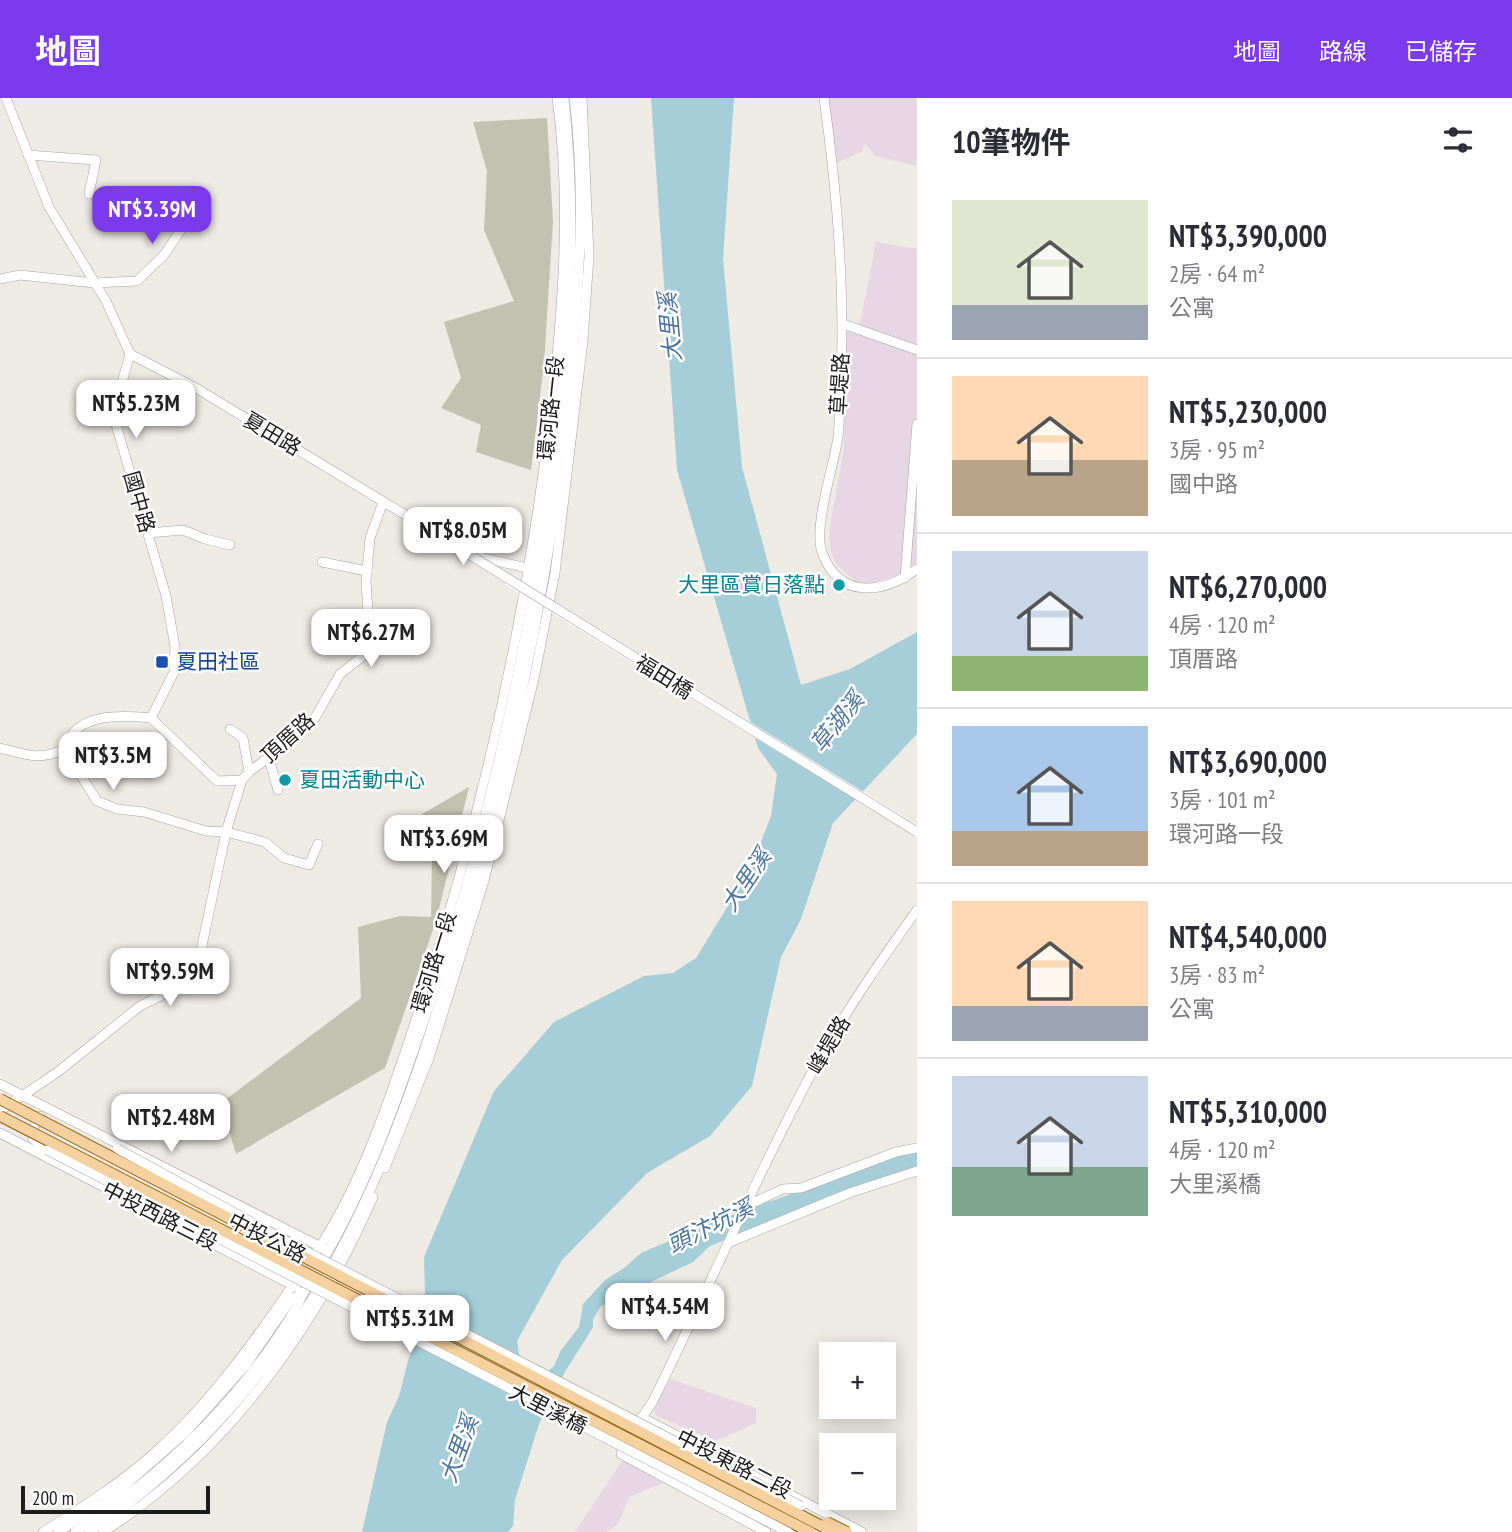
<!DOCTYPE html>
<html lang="zh-TW">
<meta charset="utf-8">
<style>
body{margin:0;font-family:"PT Sans Narrow","Noto Sans TC",sans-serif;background:#f2f2f3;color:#2b2b33;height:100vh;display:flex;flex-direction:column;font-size:26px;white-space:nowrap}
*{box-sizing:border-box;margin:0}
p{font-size:23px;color:#7c7c81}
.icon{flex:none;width:38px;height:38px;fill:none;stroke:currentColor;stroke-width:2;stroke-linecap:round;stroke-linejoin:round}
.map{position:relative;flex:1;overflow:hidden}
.side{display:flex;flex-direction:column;background:#fff;width:595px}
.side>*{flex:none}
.fabs{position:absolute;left:819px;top:1244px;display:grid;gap:14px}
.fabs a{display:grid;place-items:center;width:77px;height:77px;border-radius:0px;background:#fff;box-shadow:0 4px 18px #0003;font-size:35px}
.scale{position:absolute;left:21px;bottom:18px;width:189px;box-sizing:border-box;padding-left:7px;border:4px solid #1d1d1d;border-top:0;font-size:19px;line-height:24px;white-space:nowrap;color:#1d1d1d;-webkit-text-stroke:5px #fff;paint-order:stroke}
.price{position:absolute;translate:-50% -60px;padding:0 16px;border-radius:14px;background:#fff;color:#222;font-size:23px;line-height:46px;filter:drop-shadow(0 2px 4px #0008)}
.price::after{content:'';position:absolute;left:50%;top:42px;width:21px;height:16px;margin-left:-10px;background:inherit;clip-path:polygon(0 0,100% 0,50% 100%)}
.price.active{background:#7c3aed;color:#fff}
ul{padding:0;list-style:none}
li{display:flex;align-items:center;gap:21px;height:175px;padding:0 35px}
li+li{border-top:2px solid #e1e1e2}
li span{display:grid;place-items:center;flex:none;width:196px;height:140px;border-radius:0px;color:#555}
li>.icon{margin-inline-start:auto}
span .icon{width:84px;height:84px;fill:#fffc;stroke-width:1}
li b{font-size:30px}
h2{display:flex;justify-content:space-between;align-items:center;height:84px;padding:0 35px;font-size:30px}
header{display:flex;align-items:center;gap:42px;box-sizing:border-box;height:98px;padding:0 35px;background:#7c3aed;color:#fff}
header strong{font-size:33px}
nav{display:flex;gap:38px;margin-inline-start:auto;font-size:24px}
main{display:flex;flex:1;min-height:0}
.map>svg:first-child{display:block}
</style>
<header>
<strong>地圖</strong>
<nav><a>地圖</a><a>路線</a><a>已儲存</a></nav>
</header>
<main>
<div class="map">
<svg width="917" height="1434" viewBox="0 0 917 1434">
<rect width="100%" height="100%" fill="#eeeae4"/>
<g fill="#e7d6e3">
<path d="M827,0H917V68L876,58L865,45L861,54L836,65Z"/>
<path d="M876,144L917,151V465L899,477L869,486L855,483L837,467L831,455L829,435L844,351L843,298L847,234L858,236Z"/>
<path d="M670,1281L756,1310V1325L716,1343L655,1317L654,1310Z"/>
<path d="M623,1362L663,1385L629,1399L618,1426L606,1434H575Z"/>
</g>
<g fill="#c2c2b0">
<path d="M547,20L553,123L544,265L531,372L476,354L481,327L441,310L461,280L444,224L514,203L484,132L487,73L473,24Z"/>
<path d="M469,689L436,823L385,970L236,1056L221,1005L361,900L358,829L400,818L431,819L432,756L422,716Z"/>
</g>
<path fill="#a6ced9" d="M651,0H734L723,161L742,369L801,587L850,571L917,534V636L833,725L801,821L781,859L752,988L710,1038L647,1075L562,1162L517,1243L525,1294L554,1268L561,1252L579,1229L583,1206L605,1182L624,1170L641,1155L718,1122L901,1057L917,1053V1069L833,1096L710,1148L693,1164L601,1208L593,1221V1229L565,1274L539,1326L515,1402L513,1428L508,1434H362L387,1324L399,1298L425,1197L424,1159L494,993L554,924L644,878L673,875L696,860L750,772L771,718L777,676L758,650L677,372Z"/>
<path fill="#fff" d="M511,476L917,727V739L506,487Z"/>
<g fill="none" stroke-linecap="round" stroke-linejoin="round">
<defs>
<g id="minor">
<path d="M6,0L49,109L106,203L130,256L113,316L166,498L175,549L174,574L151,620L217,683L242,682"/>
<path d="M824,0C837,93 845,187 841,281C840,300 840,320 838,339C834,368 813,428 822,454C839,502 883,496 917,471"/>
<path d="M28,57L96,62L89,96"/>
<path d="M0,181L20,177L94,185L137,183L164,157L205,96"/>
<path d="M843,226L917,252"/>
<path d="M130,256L196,290L412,421"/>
<path d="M412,420L443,428L457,448"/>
<path d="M148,435L183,432L205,441L230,447"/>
<path d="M475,458L536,472"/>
<path d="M322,464L367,473"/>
<path d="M905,480L917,326"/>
<path d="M230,631L243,640L249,674"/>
<path d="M0,650C24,656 39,663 62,652L75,659L82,679L97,703L117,711L144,714L206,733L226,734L265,744L284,760L309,767L318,746"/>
<path d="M62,652C66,646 70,638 75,633C92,615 129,618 151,620"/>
<path d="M269,661L278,692"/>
<path d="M0,986L323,1150"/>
<path d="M0,1013L59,973L140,908L191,883L196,876L226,734L242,682L249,674L293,641L315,620L340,576L367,555L370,542L366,484L370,440L383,404"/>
<path d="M40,1018L32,1033L33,1041L45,1051"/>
<path d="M0,1035L296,1189"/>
<path d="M385,1070L429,960L484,783L534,581L555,475L583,243L589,158L582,0"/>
<path d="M746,1108L783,1091L801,1090L896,1054L917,1050"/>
<path d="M730,1144L852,1094L917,1073"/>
<path d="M311,1162C364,1087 395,985 424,897C483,712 525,524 549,331C562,223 572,109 557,0"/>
<path d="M320,1167C369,1086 400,994 430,905C482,749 519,590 544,428C566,286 580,144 564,0"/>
<path d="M641,1319L862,1434"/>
<path d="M635,1330L653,1303C709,1190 758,1074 818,963C847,911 882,861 917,812"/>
<path d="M627,1346L621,1356L766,1434"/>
<path d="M43,1434C81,1410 118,1387 152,1357C211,1305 256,1241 300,1177"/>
<path d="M58,1434L107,1403L186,1334L246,1267L290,1203L303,1194"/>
<path d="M75,1434C163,1377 242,1301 296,1210C301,1201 305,1191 311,1182"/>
<path d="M89,1434C195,1363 278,1267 339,1155C395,1052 431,936 464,824C519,634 558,441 574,244C581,164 584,80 574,0"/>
<path d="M103,1434C225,1357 316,1230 373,1099"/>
</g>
</defs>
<use href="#minor" stroke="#a4a4a4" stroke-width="10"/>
<use href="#minor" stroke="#fff" stroke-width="9"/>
<defs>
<g id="minor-bridge">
<path d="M412,421L917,734"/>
<path d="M118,1051L288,1144L801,1408"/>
<path d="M47,1052L788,1434"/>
</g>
<g id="major-bridge">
<path d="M0,1001L833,1434"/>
<path d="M0,1018L810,1434"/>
<path d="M827,1424L847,1434"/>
</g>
</defs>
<use href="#minor-bridge" stroke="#a4a4a4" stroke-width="10" stroke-linecap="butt"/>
<use href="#major-bridge" stroke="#8e6209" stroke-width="12" stroke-linecap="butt"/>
<use href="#minor-bridge" stroke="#fff" stroke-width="9"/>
<use href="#major-bridge" stroke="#f6d1a0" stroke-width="10"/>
</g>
<g fill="#0f9aa8" stroke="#fff" stroke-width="2.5">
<circle cx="839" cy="487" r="7"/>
<circle cx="285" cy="682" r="7"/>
</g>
<rect fill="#1a4fb4" stroke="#fff" stroke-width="2.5" x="155" y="557" width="14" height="14" rx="3.5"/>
<g text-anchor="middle" stroke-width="5" stroke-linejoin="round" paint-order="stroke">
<g font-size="21" fill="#1d1d1d" stroke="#fff">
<text transform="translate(840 286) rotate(-87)" y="7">草堤路</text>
<text transform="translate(551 310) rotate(-84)" y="7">環河路一段</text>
<text transform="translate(272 336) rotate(31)" y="7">夏田路</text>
<text transform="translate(139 404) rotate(74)" y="7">國中路</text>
<text transform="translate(664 579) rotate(32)" y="7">福田橋</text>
<text transform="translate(288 640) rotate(-42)" y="7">頂厝路</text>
<text transform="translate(434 864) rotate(-73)" y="7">環河路一段</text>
<text transform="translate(829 947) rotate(-60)" y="7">峰堤路</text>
<text transform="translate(160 1118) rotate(27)" y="7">中投西路三段</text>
<text transform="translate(267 1140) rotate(27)" y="7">中投公路</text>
<text transform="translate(548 1311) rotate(27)" y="7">大里溪橋</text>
<text transform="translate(734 1366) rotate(27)" y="7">中投東路二段</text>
</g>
<g font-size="21" fill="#0d838f" stroke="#fff" text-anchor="end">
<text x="825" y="494">大里區賞日落點</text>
<text x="299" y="689" text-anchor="start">夏田活動中心</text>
</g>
<g font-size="21" fill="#164399" stroke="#fff" text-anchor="start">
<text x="176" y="571">夏田社區</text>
</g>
<g font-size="23" font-style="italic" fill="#4d76a0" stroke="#fff">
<text transform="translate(670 229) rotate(-95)" y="8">大里溪</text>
<text transform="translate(837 624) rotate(-51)" y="8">草湖溪</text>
<text transform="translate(746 782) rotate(-56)" y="8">大里溪</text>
<text transform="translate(710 1128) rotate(-26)" y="8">頭汴坑溪</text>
<text transform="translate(459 1351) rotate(-70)" y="8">大里溪</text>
</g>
</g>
</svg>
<div class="fabs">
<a>+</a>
<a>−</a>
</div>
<div class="scale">200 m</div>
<b class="price active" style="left:152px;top:148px">NT$3.39M</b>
<b class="price" style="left:136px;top:342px">NT$5.23M</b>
<b class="price" style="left:463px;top:469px">NT$8.05M</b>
<b class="price" style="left:371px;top:571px">NT$6.27M</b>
<b class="price" style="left:113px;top:694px">NT$3.5M</b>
<b class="price" style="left:444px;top:777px">NT$3.69M</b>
<b class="price" style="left:170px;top:910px">NT$9.59M</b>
<b class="price" style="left:171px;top:1056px">NT$2.48M</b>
<b class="price" style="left:665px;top:1245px">NT$4.54M</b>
<b class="price" style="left:410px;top:1257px">NT$5.31M</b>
</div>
<section class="side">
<h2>10筆物件<svg class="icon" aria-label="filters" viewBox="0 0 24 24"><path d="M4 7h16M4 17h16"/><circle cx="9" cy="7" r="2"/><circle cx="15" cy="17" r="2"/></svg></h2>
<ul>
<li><span style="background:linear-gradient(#dfe7d0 75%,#9aa5b1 0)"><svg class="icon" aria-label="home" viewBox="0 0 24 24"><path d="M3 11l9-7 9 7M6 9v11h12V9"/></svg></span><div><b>NT$3,390,000</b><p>2房 · 64 m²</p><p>公寓</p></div></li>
<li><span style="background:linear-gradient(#ffd9b3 60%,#b9a48a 0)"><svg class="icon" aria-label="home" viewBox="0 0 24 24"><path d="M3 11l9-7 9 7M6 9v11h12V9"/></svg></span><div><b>NT$5,230,000</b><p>3房 · 95 m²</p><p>國中路</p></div></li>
<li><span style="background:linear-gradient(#c9d6e8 75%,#8fb573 0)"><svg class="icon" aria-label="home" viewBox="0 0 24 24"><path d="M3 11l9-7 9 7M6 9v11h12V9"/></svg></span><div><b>NT$6,270,000</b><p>4房 · 120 m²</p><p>頂厝路</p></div></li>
<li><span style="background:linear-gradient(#a9c7e8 75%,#b9a48a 0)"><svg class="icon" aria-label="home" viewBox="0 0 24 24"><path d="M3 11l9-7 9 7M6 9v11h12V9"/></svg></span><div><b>NT$3,690,000</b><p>3房 · 101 m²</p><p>環河路一段</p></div></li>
<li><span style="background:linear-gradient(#ffd9b3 75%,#9aa5b1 0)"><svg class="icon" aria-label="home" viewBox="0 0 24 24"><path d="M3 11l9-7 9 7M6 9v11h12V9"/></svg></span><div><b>NT$4,540,000</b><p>3房 · 83 m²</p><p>公寓</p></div></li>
<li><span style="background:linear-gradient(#c9d6e8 65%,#7fa58c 0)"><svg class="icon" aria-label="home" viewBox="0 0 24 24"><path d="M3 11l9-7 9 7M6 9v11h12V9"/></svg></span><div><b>NT$5,310,000</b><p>4房 · 120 m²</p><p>大里溪橋</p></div></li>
</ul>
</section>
</main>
